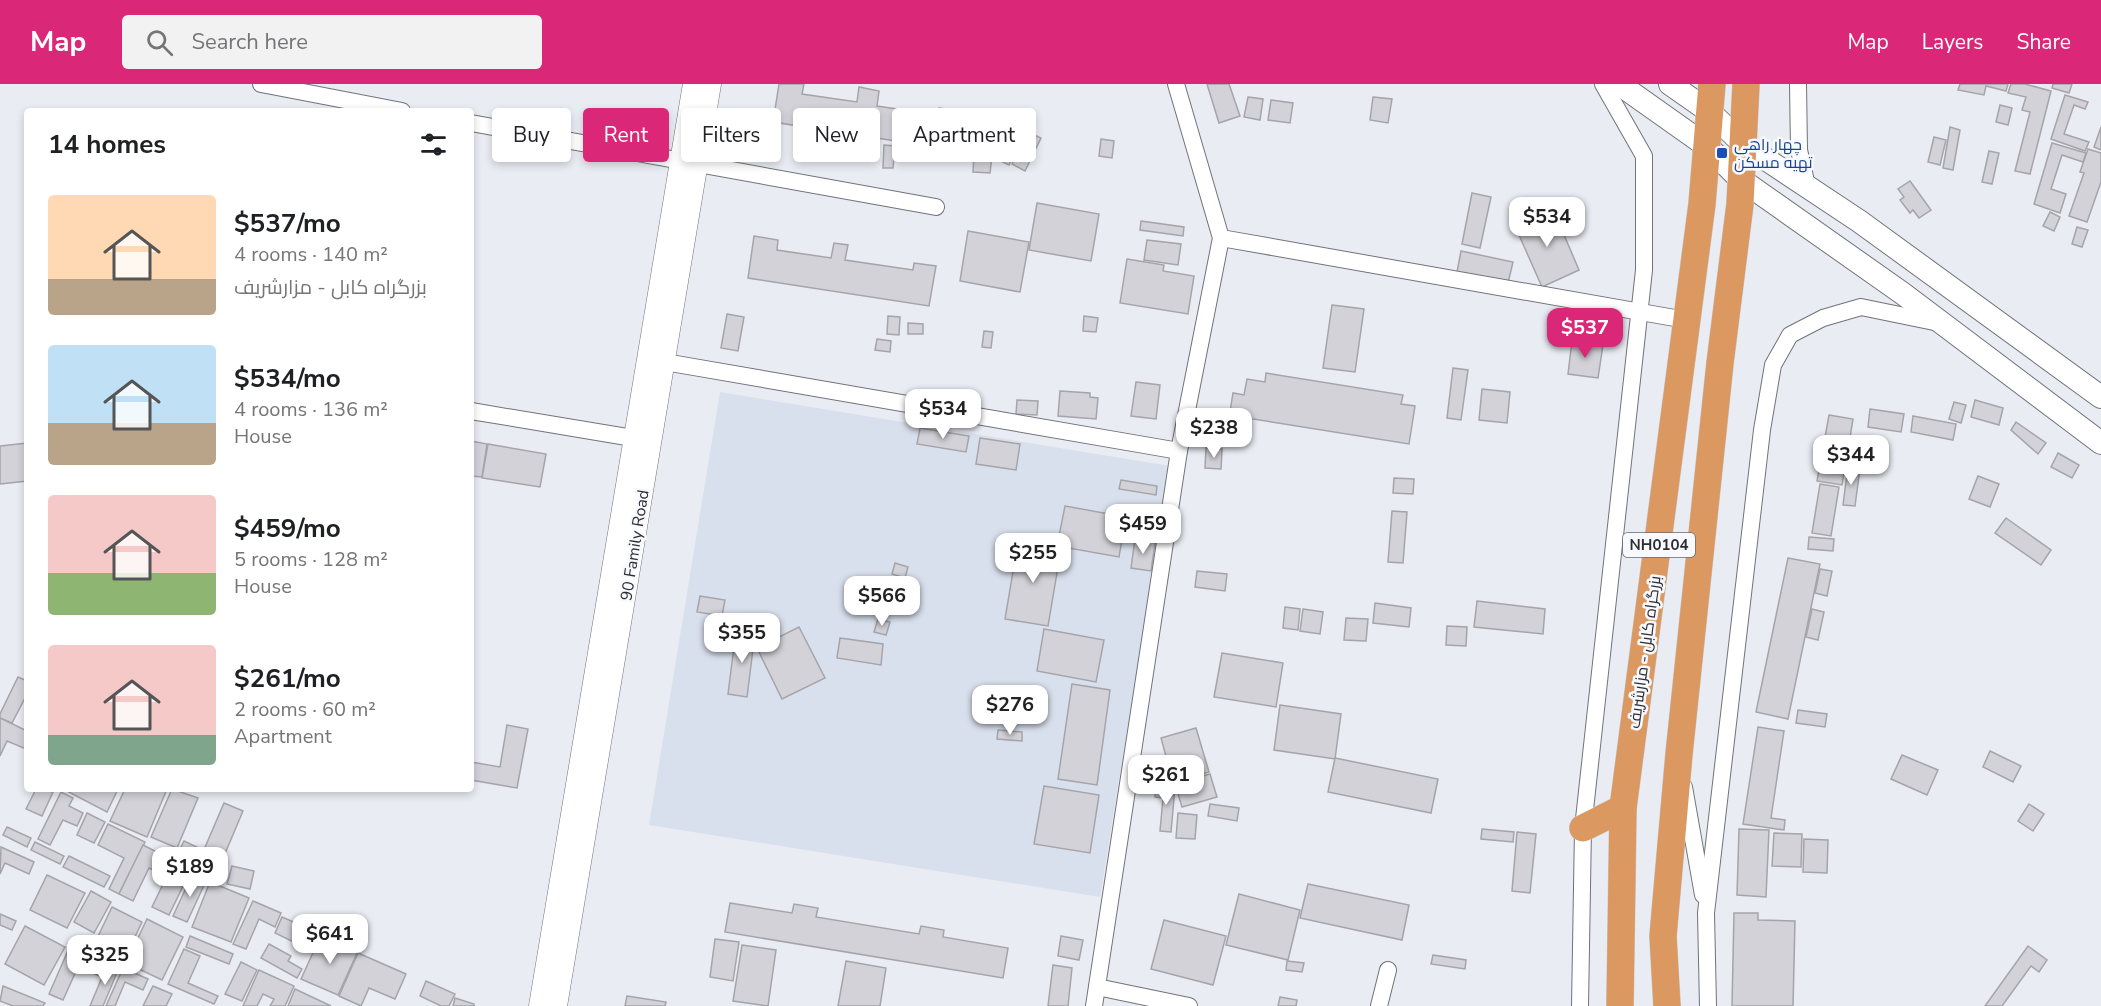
<!DOCTYPE html>
<meta charset="utf-8">
<style>
body{margin:0;font-family:"Nunito Sans",Cairo,sans-serif;background:#f2f2f2;color:#202124;height:100vh;display:flex;flex-direction:column;font-size:22px;white-space:nowrap}
*{box-sizing:border-box;margin:0}
p{font-size:20px;color:#757577}
.icon{flex:none;width:33px;height:33px;fill:none;stroke:currentColor;stroke-width:2;stroke-linecap:round;stroke-linejoin:round}
.map{position:relative;flex:1;overflow:hidden}
.drawer{position:absolute;left:24px;top:24px;width:450px;height:684px;display:flex;flex-direction:column;background:#fff;border-radius:6px;box-shadow:0 3px 9px #0003}
.drawer>*{flex:none}
.top-card{position:absolute;left:492px;top:24px;width:570px;height:54px;display:flex;gap:12px}
.price{position:absolute;translate:-50% -51px;padding:0 14px;border-radius:12px;background:#fff;color:#222;font-size:20px;line-height:39px;filter:drop-shadow(0 2px 3px #0008)}
.price::after{content:'';position:absolute;left:50%;top:36px;width:18px;height:14px;margin-left:-9px;background:inherit;clip-path:polygon(0 0,100% 0,50% 100%)}
.price.active{background:#db2777;color:#fff}
ul{padding:0;list-style:none}
li{display:flex;align-items:center;gap:18px;height:150px;padding:0 24px}
li span{display:grid;place-items:center;flex:none;width:168px;height:120px;border-radius:6px;color:#555}
li>.icon{margin-inline-start:auto}
span .icon{width:72px;height:72px;fill:#fffc;stroke-width:1}
li b{font-size:26px}
h2{display:flex;justify-content:space-between;align-items:center;height:72px;padding:0 24px;font-size:26px}
.pill{padding:0 21px;border-radius:6px;background:#fff;box-shadow:0 3px 9px #0003;font-size:21px;line-height:54px}
.pill.active{background:#db2777;color:#fff}
header{display:flex;align-items:center;gap:36px;box-sizing:border-box;height:84px;padding:0 30px;background:#db2777;color:#fff}
header strong{font-size:28px}
nav{display:flex;gap:33px;margin-inline-start:auto;font-size:21px}
.search{width:420px;height:54px;background:#f2f2f2;display:flex;align-items:center;gap:15px;box-sizing:border-box;padding:0 21px;border-radius:6px;color:#757577;font-size:22px}
.map>svg:first-child{display:block}
</style>
<header>
<strong>Map</strong>
<div class="search"><svg class="icon" aria-label="search" viewBox="0 0 24 24"><circle cx="10" cy="10" r="6"/><path d="M15 15l6 6"/></svg>Search here</div>
<nav><a>Map</a><a>Layers</a><a>Share</a></nav>
</header>
<div class="map">
<svg width="2101" height="922" viewBox="0 0 2101 922">
<rect width="100%" height="100%" fill="#e9ecf2"/>
<path fill="#d9e0ed" d="M720,308L1170,382L1100,813L649,741Z"/>
<g fill="#d2d2d8" stroke="#a5a4aa" stroke-width="1.5">
<path d="M779,0H804L802,10L857,18L859,3L879,7L877,22L938,31L939,24L961,27L954,66L773,38Z"/>
<path d="M1207,0H1229L1240,32L1219,39Z"/>
<path d="M1960,0H2008L2006,7L1986,2L1984,11L1958,6Z"/>
<path d="M2011,0H2025L2051,7L2030,90L2015,87L2030,28L2022,26L2026,13L2008,9Z"/>
<path d="M2053,0H2072L2069,9L2052,4Z"/>
<path d="M2065,11L2088,18L2085,25L2074,21L2064,50L2089,58L2085,67L2051,55Z"/>
<path d="M1248,13L1263,15L1260,36L1244,33Z"/>
<path d="M1373,13L1392,15L1388,39L1370,36Z"/>
<path d="M1271,16L1293,19L1290,39L1268,36Z"/>
<path d="M2000,21L2012,24L2008,41L1996,38Z"/>
<path d="M1011,39L1026,46L1009,81L994,74Z"/>
<path d="M1950,43L1960,46L1953,86L1943,84Z"/>
<path d="M2101,43V66L2094,63Z"/>
<path d="M1028,48L1041,54L1025,87L1012,80Z"/>
<path d="M1934,53L1946,56L1940,81L1928,78Z"/>
<path d="M1101,55L1114,57L1112,74L1099,72Z"/>
<path d="M2052,59L2086,69L2083,78L2062,71L2051,105L2066,110L2060,129L2034,120Z"/>
<path d="M884,61L895,62L893,84H883Z"/>
<path d="M2088,65L2101,69V98L2087,138L2069,132L2084,89L2080,88Z"/>
<path d="M1989,67L1999,69L1992,100L1982,98Z"/>
<path d="M974,70L992,72L990,89L973,88Z"/>
<path d="M1910,97L1931,126L1919,134L1913,126L1910,129L1900,116L1904,113L1898,105Z"/>
<path d="M1472,109L1491,113L1480,164L1462,160Z"/>
<path d="M1037,119L1099,130L1091,177L1029,166Z"/>
<path d="M1553,125L1579,186L1542,203L1515,142Z"/>
<path d="M2050,128L2060,133L2054,147L2043,142Z"/>
<path d="M1141,137L1184,143L1183,152L1140,146Z"/>
<path d="M2077,143L2088,146L2082,163L2072,160Z"/>
<path d="M968,147L1029,158L1020,208L960,197Z"/>
<path d="M754,152L778,156L777,166L831,174L834,159L848,161L845,176L913,186L914,179L936,182L929,222L748,194Z"/>
<path d="M1147,156L1181,160L1178,181L1144,176Z"/>
<path d="M1461,167L1513,178L1508,199L1457,188Z"/>
<path d="M1127,175L1164,181L1163,187L1194,192L1188,230L1120,219Z"/>
<path d="M1332,221L1364,225L1355,288L1323,284Z"/>
<path d="M727,230L744,233L738,267L721,264Z"/>
<path d="M888,232L900,233L899,251L887,250Z"/>
<path d="M1084,232L1098,234L1096,248L1083,247Z"/>
<path d="M908,239L923,240V250H908Z"/>
<path d="M984,247L993,248L991,264L982,263Z"/>
<path d="M877,255L891,257L890,268L875,266Z"/>
<path d="M1572,257L1603,261L1598,294L1568,290Z"/>
<path d="M1453,284L1468,286L1461,336L1447,334Z"/>
<path d="M1266,289L1403,311L1401,320L1415,322L1409,360L1241,333L1239,342L1228,341L1233,309L1244,311L1247,295L1265,298Z"/>
<path d="M1136,298L1160,301L1156,335L1131,332Z"/>
<path d="M1482,305L1510,308L1507,339L1479,336Z"/>
<path d="M1060,307L1090,309V313L1098,314L1096,335L1058,332Z"/>
<path d="M1017,316L1038,317L1037,331L1016,330Z"/>
<path d="M1975,316L2003,324L1999,341L1971,333Z"/>
<path d="M1954,318L1966,321L1961,339L1949,335Z"/>
<path d="M1870,325L1904,330L1901,348L1868,343Z"/>
<path d="M1829,331L1853,335L1842,401L1817,397Z"/>
<path d="M1913,332L1956,340L1953,356L1911,348Z"/>
<path d="M2016,338L2046,359L2038,370L2011,346Z"/>
<path d="M920,344L969,352L966,368L917,360Z"/>
<path d="M980,354L1020,360L1016,386L976,380Z"/>
<path d="M471,357L487,360L482,393L471,392Z"/>
<path d="M27,359V397L0,400V362Z"/>
<path d="M488,360L546,370L540,403L482,394Z"/>
<path d="M1206,364L1222,365L1221,385L1205,384Z"/>
<path d="M2058,369L2079,381L2072,394L2051,383Z"/>
<path d="M1848,382L1860,384L1855,422L1843,421Z"/>
<path d="M1978,392L1999,400L1990,423L1969,415Z"/>
<path d="M1394,394L1414,395L1413,410L1393,409Z"/>
<path d="M1121,396L1157,402L1156,411L1119,405Z"/>
<path d="M1820,400L1839,403L1831,452L1812,449Z"/>
<path d="M1065,422L1126,433L1119,473L1057,462Z"/>
<path d="M1392,427L1407,428L1403,479L1388,478Z"/>
<path d="M2006,434L2051,466L2041,481L1995,449Z"/>
<path d="M1809,453L1834,455L1833,467L1808,465Z"/>
<path d="M1135,455L1155,459L1151,487L1131,484Z"/>
<path d="M1018,458L1061,465L1048,542L1005,535Z"/>
<path d="M1788,474L1820,480L1788,635L1756,628Z"/>
<path d="M895,479L908,483L905,494L892,490Z"/>
<path d="M1820,485L1832,487L1827,512L1815,509Z"/>
<path d="M1197,487L1227,490L1225,507L1195,503Z"/>
<path d="M700,512L725,516L722,532L697,528Z"/>
<path d="M1477,517L1545,525L1543,550L1474,543Z"/>
<path d="M1375,519L1411,524L1409,543L1373,539Z"/>
<path d="M1285,523L1300,525L1298,546L1283,544Z"/>
<path d="M1303,525L1323,528L1320,550L1300,547Z"/>
<path d="M1812,525L1824,528L1818,556L1806,553Z"/>
<path d="M1346,534L1368,535L1366,557L1344,556Z"/>
<path d="M878,535L890,538L886,551L874,548Z"/>
<path d="M1447,542L1467,543L1466,562L1446,561Z"/>
<path d="M799,543L825,594L782,615L757,564Z"/>
<path d="M1044,545L1104,556L1096,598L1037,587Z"/>
<path d="M736,547L755,549L747,613L728,610Z"/>
<path d="M840,554L883,560L881,581L837,574Z"/>
<path d="M1222,569L1283,579L1276,623L1214,613Z"/>
<path d="M18,593L27,597V610L12,639L0,634V630Z"/>
<path d="M1072,600L1110,606L1097,701L1058,695Z"/>
<path d="M1280,621L1341,630L1335,675L1274,666Z"/>
<path d="M1798,626L1827,630L1825,643L1796,639Z"/>
<path d="M0,634L27,647L26,665L7,657L0,672Z"/>
<path d="M507,641L528,645L517,704L471,696V678L500,683Z"/>
<path d="M1758,643L1784,647L1771,734L1785,736L1784,746L1743,740Z"/>
<path d="M1196,644L1209,688L1173,698L1161,654Z"/>
<path d="M998,646L1022,648V657L997,655Z"/>
<path d="M1990,667L2021,682L2013,698L1983,683Z"/>
<path d="M1902,671L1938,686L1927,711L1891,695Z"/>
<path d="M1335,674L1438,695L1431,729L1328,708Z"/>
<path d="M1210,690L1217,713L1182,723L1175,700Z"/>
<path d="M1156,701L1175,703L1171,748L1160,747L1163,714L1155,713Z"/>
<path d="M1044,702L1099,711L1090,769L1034,760Z"/>
<path d="M36,705L53,708L42,732L26,725Z"/>
<path d="M63,705H118L107,728Z"/>
<path d="M125,705H167L147,753L110,737Z"/>
<path d="M172,705L198,714L177,764L151,753Z"/>
<path d="M61,708L73,714L69,722L83,729L77,742L63,736L50,761L38,755Z"/>
<path d="M224,719L243,727L216,791L197,782Z"/>
<path d="M1210,720L1239,724L1237,737L1208,732Z"/>
<path d="M2029,720L2044,730L2033,747L2018,737Z"/>
<path d="M87,729L105,738L94,759L77,751Z"/>
<path d="M1178,729L1197,731L1195,755L1176,754Z"/>
<path d="M108,740L145,758L119,810L109,805L124,774L98,761Z"/>
<path d="M7,743L31,754L27,763L3,751Z"/>
<path d="M1482,745L1514,748L1513,758L1481,755Z"/>
<path d="M1739,745L1769,746L1766,813L1737,811Z"/>
<path d="M1517,748L1536,750L1530,809L1512,807Z"/>
<path d="M1774,749L1802,750L1801,783L1772,782Z"/>
<path d="M1804,755L1828,756L1827,789L1803,788Z"/>
<path d="M184,757L201,765L169,831L152,823Z"/>
<path d="M35,758L64,772L60,780L31,766Z"/>
<path d="M143,761L171,775L164,791L149,784L133,817L119,810Z"/>
<path d="M1,763L34,778L29,790L5,779L0,790Z"/>
<path d="M69,772L110,792L104,803L63,783Z"/>
<path d="M232,782L254,787L250,805L227,800Z"/>
<path d="M47,791L85,809L67,844L30,826Z"/>
<path d="M192,791L206,797L187,838L173,832Z"/>
<path d="M210,798L249,814L231,858L192,843Z"/>
<path d="M1308,800L1409,821L1402,856L1300,834Z"/>
<path d="M91,807L111,818L94,849L74,838Z"/>
<path d="M1239,810L1300,826L1288,876L1226,861Z"/>
<path d="M253,817L281,829L275,843L259,835L246,865L233,860Z"/>
<path d="M730,819L792,829L794,820L818,824L816,833L919,850L921,842L944,846L943,853L1008,864L1003,894L725,848Z"/>
<path d="M112,823L142,838L122,880L92,865Z"/>
<path d="M1734,829H1758V836L1795,837L1793,922H1732Z"/>
<path d="M0,830L16,837L12,846L0,841Z"/>
<path d="M282,833L314,847L306,864L275,849Z"/>
<path d="M147,835L183,853L162,896L126,879Z"/>
<path d="M1164,836L1226,852L1213,901L1151,885Z"/>
<path d="M25,842L65,863L44,901L5,880Z"/>
<path d="M321,851L358,867L338,911L301,895Z"/>
<path d="M190,852L233,870L229,880L186,863Z"/>
<path d="M1061,852L1083,856L1079,876L1058,872Z"/>
<path d="M715,855L739,858L733,897L710,893Z"/>
<path d="M269,860L291,872L288,877L302,885L297,894L261,874Z"/>
<path d="M742,861L776,866L768,922L733,917Z"/>
<path d="M70,862L106,878L100,892L78,883L63,916L49,910Z"/>
<path d="M2028,862L2047,876L2039,888L2031,882L2002,922H1985Z"/>
<path d="M184,865L200,872L188,899L218,912L214,920L168,900Z"/>
<path d="M358,869L406,890L395,915L369,904L361,922L339,912Z"/>
<path d="M1433,871L1466,876L1465,885L1431,880Z"/>
<path d="M846,877L886,884L880,922H838Z"/>
<path d="M1287,877L1304,879L1302,888L1286,886Z"/>
<path d="M241,878L257,886L242,917L225,910Z"/>
<path d="M108,879L119,884L103,922H90Z"/>
<path d="M1053,881L1072,884L1068,922H1048Z"/>
<path d="M123,884L148,895L143,906L125,898L115,922H106Z"/>
<path d="M259,886L294,902L285,922H270L274,915L263,910L257,922H243Z"/>
<path d="M426,897L455,910L449,922H441L420,912Z"/>
<path d="M3,902L45,919L43,922H13L0,917Z"/>
<path d="M153,902L172,910L166,922H143Z"/>
<path d="M295,905L331,922H288Z"/>
<path d="M627,912L666,918L665,922H625Z"/>
<path d="M1280,913L1297,916L1296,922H1278Z"/>
<path d="M455,914L474,920V922H453Z"/>
</g>
<g fill="none" stroke-linecap="round" stroke-linejoin="round">
<defs>
<g id="minor">
<path d="M261,0L402,27"/>
<path d="M1798,0L1799,66L1807,102"/>
<path d="M471,39L936,123"/>
<path d="M1221,154L1686,236"/>
<path d="M653,276L1179,367"/>
<path d="M471,327L633,354"/>
<path d="M1684,703L1703,811"/>
<path d="M1097,903L1189,922"/>
<path d="M1094,922L1179,367L1221,154L1176,0"/>
<path d="M1379,922L1388,886"/>
<path d="M1580,922L1583,744L1644,186V72L1603,0"/>
<path d="M1708,922L1706,829L1762,346L1773,281L1790,251L1823,234L1861,223L1939,239"/>
</g>
<g id="tertiary">
<path d="M539,922L693,0"/>
<path d="M557,922L711,0"/>
</g>
<g id="secondary">
<path d="M1619,0L1708,63L1740,95L1902,209L2101,359"/>
<path d="M1670,0L1710,28L1743,60L1859,137L2101,313"/>
</g>
<g id="trunk">
<path d="M1583,744L1623,724"/>
<path d="M1620,922L1623,724L1702,120L1712,0"/>
<path d="M1667,922L1663,852L1679,670L1720,279L1740,120L1746,0"/>
</g>
</defs>
<use href="#minor" stroke="#707379" stroke-width="18"/>
<use href="#tertiary" stroke="#707379" stroke-width="21"/>
<use href="#secondary" stroke="#707379" stroke-width="24"/>
<use href="#trunk" stroke="#c8c8c9" stroke-width="28"/>
<use href="#minor" stroke="#fff" stroke-width="16"/>
<use href="#tertiary" stroke="#fff" stroke-width="20"/>
<use href="#secondary" stroke="#fff" stroke-width="22"/>
<use href="#trunk" stroke="#db9860" stroke-width="27"/>
</g>
<rect fill="#1a4fb4" stroke="#f7f9fe" stroke-width="2" x="1716" y="63" width="12" height="12" rx="3"/>
<g text-anchor="middle" stroke-width="5" stroke-linejoin="round" paint-order="stroke">
<rect fill="#f7f9fe" stroke="#696a6d" stroke-width="1.5" x="1623" y="449" width="72" height="24" rx="4.5"/>
<g font-size="15" font-weight="bold" fill="#2c2d2f">
<text x="1659" y="466">NH0104</text>
</g>
<g font-size="16" fill="#164399" stroke="#f7f9fe" text-anchor="start">
<text x="1734" y="66">چهار راهی<tspan x="1734" dy="18">تهیه مسکن</tspan></text>
</g>
<g font-size="16" fill="#2c2d2f" stroke="#f7f9fe">
<text transform="translate(634 461) rotate(-81)" y="6">90 Family Road</text>
<text transform="translate(1644 568) rotate(-82)" y="6">بزرگراه کابل - مزارشریف</text>
</g>
</g>
</svg>
<b class="price" style="left:1547px;top:164px">$534</b>
<b class="price active" style="left:1585px;top:275px">$537</b>
<b class="price" style="left:943px;top:356px">$534</b>
<b class="price" style="left:1214px;top:375px">$238</b>
<b class="price" style="left:1851px;top:402px">$344</b>
<b class="price" style="left:1143px;top:471px">$459</b>
<b class="price" style="left:1033px;top:500px">$255</b>
<b class="price" style="left:882px;top:543px">$566</b>
<b class="price" style="left:742px;top:580px">$355</b>
<b class="price" style="left:1010px;top:652px">$276</b>
<b class="price" style="left:1166px;top:722px">$261</b>
<b class="price" style="left:190px;top:814px">$189</b>
<b class="price" style="left:330px;top:881px">$641</b>
<b class="price" style="left:105px;top:902px">$325</b>
<div class="top-card">
<a class="pill">Buy</a>
<a class="pill active">Rent</a>
<a class="pill">Filters</a>
<a class="pill">New</a>
<a class="pill">Apartment</a>
</div>
<section class="drawer">
<h2>14 homes<svg class="icon" aria-label="filters" viewBox="0 0 24 24"><path d="M4 7h16M4 17h16"/><circle cx="9" cy="7" r="2"/><circle cx="15" cy="17" r="2"/></svg></h2>
<ul>
<li><span style="background:linear-gradient(#ffd9b3 70%,#b9a48a 0)"><svg class="icon" aria-label="home" viewBox="0 0 24 24"><path d="M3 11l9-7 9 7M6 9v11h12V9"/></svg></span><div><b>$537/mo</b><p>4 rooms · 140 m²</p><p>بزرگراه کابل - مزارشریف</p></div></li>
<li><span style="background:linear-gradient(#bfe0f5 65%,#b9a48a 0)"><svg class="icon" aria-label="home" viewBox="0 0 24 24"><path d="M3 11l9-7 9 7M6 9v11h12V9"/></svg></span><div><b>$534/mo</b><p>4 rooms · 136 m²</p><p>House</p></div></li>
<li><span style="background:linear-gradient(#f6c9c9 65%,#8fb573 0)"><svg class="icon" aria-label="home" viewBox="0 0 24 24"><path d="M3 11l9-7 9 7M6 9v11h12V9"/></svg></span><div><b>$459/mo</b><p>5 rooms · 128 m²</p><p>House</p></div></li>
<li><span style="background:linear-gradient(#f6c9c9 75%,#7fa58c 0)"><svg class="icon" aria-label="home" viewBox="0 0 24 24"><path d="M3 11l9-7 9 7M6 9v11h12V9"/></svg></span><div><b>$261/mo</b><p>2 rooms · 60 m²</p><p>Apartment</p></div></li>
</ul>
</section>
</div>
